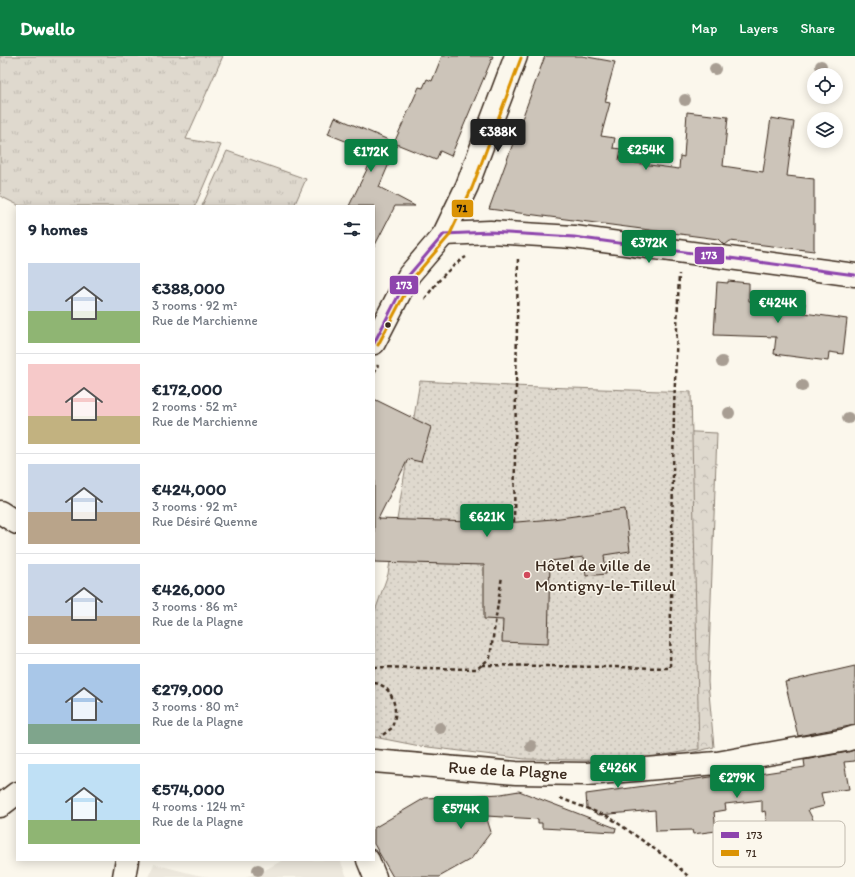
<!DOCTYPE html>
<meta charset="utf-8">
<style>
body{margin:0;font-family:Itim,sans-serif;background:#f2f2f3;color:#1f2937;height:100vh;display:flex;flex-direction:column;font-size:15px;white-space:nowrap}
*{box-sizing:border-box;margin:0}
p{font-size:13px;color:#747a83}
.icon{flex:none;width:22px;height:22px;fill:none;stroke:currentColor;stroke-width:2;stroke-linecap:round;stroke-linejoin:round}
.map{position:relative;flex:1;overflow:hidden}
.details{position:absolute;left:16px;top:149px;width:359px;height:656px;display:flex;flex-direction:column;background:#fff;border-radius:0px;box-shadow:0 2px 10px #0003}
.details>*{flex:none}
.fabs{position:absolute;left:807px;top:12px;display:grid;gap:8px}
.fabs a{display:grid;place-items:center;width:36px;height:36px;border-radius:50%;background:#fff;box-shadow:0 2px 10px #0003;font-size:20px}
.price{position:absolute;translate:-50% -34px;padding:0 9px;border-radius:4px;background:#0b8043;color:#fff;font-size:13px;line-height:26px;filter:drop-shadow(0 1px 2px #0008)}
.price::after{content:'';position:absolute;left:50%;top:24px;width:12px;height:9px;margin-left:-6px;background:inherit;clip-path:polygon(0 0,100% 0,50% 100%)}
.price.selected{background:#222;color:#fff}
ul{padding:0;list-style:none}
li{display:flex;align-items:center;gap:12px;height:100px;padding:0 12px}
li+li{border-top:1px solid #e0e1e3}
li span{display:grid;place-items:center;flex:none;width:112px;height:80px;border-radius:0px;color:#555}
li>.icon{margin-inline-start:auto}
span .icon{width:48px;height:48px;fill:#fffc;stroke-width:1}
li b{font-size:17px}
h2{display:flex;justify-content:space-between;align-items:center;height:48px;padding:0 12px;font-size:17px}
header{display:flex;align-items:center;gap:24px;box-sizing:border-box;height:56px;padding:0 20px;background:#0b8043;color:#fff}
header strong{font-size:19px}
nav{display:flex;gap:22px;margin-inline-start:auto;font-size:14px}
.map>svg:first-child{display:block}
</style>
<header>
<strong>Dwello</strong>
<nav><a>Map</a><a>Layers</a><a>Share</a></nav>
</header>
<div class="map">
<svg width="855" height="821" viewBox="0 0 855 821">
<defs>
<pattern id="grass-tufts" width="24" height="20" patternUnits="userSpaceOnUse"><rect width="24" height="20" fill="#dfd9ce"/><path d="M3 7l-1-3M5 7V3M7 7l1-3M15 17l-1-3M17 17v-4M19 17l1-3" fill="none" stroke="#c0bab0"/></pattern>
<pattern id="forest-crowns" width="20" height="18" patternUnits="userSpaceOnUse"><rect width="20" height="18" fill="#dfd9ce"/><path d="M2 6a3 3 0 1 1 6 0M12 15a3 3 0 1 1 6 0" fill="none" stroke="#c0bab0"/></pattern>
<pattern id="park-dots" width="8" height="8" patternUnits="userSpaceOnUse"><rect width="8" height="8" fill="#dfd9ce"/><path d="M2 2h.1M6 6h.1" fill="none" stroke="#c0bab0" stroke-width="1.8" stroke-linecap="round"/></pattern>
</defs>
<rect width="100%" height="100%" fill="#fbf7ec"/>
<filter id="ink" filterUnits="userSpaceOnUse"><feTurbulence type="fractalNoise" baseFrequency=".025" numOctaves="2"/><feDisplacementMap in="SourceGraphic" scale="8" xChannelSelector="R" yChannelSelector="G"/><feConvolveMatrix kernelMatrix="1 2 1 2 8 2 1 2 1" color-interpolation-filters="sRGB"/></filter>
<g filter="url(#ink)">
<g fill="#ede8dd">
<path d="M283,804H340L347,821H245L263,815Z"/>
<path d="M154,808L197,819L209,821H148Z"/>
</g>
<g fill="url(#grass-tufts)" stroke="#8d8276">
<path d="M0,0H223L186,83L221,89L195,150H20L0,140Z"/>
<path d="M227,95L306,123L294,150H202Z"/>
</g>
<path fill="url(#forest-crowns)" stroke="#8d8276" d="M674,375L717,377L708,626L714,691L671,702L655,696Z"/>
<path fill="url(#park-dots)" stroke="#8d8276" d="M420,325L511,330L691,336L699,693L628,705L525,703L420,690L374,681V558L388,518Z"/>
<g fill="#ccc4b9" stroke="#3b2a1e">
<path d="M442,0H493L451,100L440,95L436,104L394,87L419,31L423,32L427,23L432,25Z"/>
<path d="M545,0H582L615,6L606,39H607L605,46L610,47L601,80L615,82L613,92L621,93L619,104L635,106V107L679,113L680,100L684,101L687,56L728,61L723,110L763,116L771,62L794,66L787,120L814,123V195L730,185L725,189H724L718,183L489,153Z"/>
<path d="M335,61L391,85V87L397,89L379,131L415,150H395L374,191V150H349L375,97L328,78Z"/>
<path d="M728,225L749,227V245L805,247L804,257L847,263L843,298L829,296L828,305L774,298L776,281L714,279L717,226L728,227Z"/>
<path d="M374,343L431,371L421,406L408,403L378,463L505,467L553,463L625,453L630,495L604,499L606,518L586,520L584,501L550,505L548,588L502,586L503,564L484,563V509L374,506Z"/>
<path d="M855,610V669L798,680L785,626Z"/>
<path d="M855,694V705L844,706L849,733L821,737L824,750L808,754L823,783L803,786V789L783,791V790L771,791L765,755L762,756V744L725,748L726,754L714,756L716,775L693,778L692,774L656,775L655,754L599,759L587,752L586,738L718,720L752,717V719L805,711L804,704L848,696Z"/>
<path d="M519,735L616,772L615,776L542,772V767H538V763L486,760L491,776L471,803L439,821H393L374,788V772L425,742L501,738Z"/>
</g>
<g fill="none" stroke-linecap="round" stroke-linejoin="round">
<defs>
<g id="minor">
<path d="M444,178L490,176L574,181L855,219"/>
<path d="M374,287L409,219L444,178L467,130L516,0"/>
<path d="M374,705L516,717L587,718L717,707L846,684L855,681"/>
<path d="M0,750L17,737"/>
<path d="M124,821L127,804"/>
</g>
<g id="major">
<path d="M0,456L17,467"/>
<path d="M368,804L375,821"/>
</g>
</defs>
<use href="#minor" stroke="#3b2a1e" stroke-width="25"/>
<use href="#major" stroke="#3b2a1e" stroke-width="25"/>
<g stroke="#3b2a1e" stroke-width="2.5" stroke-dasharray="4 3" stroke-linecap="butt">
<path d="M425,243C436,227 449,211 466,201"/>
<path d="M374,317L378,309"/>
<path d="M514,466L518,201"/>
<path d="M482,609L670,612L674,353L679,218"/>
<path d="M374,611L477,613L490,602L502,520"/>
<path d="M374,627C388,628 395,643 395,656C396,661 393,667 392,672L380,681"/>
<path d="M560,742L609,761L673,806L689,821"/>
</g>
<use href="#minor" stroke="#fbf7ec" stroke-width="22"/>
<use href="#major" stroke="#fbf7ec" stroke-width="22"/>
<defs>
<g id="bus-1">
<path d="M444,178L490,176L574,181L855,219"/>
<path d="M374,287L409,219L444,178"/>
</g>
<path id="bus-2" d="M378,289L413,222L449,180L472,132L521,2"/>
</defs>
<use href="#bus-1" stroke="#fbf7ec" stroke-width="6"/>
<use href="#bus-2" stroke="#fbf7ec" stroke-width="6"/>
<use href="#bus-1" stroke="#8e44ad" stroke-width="3"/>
<use href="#bus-2" stroke="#db9304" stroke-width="3"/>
</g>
<g fill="#a89e93">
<circle cx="821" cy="10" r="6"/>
<circle cx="715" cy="13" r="6"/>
<circle cx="685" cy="44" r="6"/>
<circle cx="722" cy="306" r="6"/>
<circle cx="802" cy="330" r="6"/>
<circle cx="729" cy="357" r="6"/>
<circle cx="848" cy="362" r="6"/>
<circle cx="440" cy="672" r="6"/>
<circle cx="531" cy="690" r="6"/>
<circle cx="258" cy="814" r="6"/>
</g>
</g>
<circle fill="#3b2a1e" stroke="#fbf7ec" stroke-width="1.5" cx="388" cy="269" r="3.5"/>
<circle fill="#d1495b" stroke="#fbf7ec" stroke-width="1.5" cx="527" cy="519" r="4"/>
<g text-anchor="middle" stroke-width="3" stroke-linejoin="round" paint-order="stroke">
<g font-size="17" fill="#3b2a1e" stroke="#fbf7ec" text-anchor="start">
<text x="535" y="515">Hôtel de ville de<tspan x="535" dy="20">Montigny-le-Tilleul</tspan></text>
</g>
<g font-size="17" fill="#3b2a1e" stroke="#fbf7ec">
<text transform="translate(508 714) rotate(3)" y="6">Rue de la Plagne</text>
</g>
</g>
<rect x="713" y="765" width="132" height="46" rx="6" fill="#fbf7ec" stroke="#c1baae" stroke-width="1"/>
<rect x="721" y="776" width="18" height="6" fill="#8e44ad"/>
<rect x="721" y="794" width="18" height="6" fill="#db9304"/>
<g font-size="11" fill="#3b2a1e">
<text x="746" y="783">173</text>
<text x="746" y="801">71</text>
</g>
<g stroke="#fbf7ec" stroke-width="1.5">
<rect x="451" y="143" width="23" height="19" rx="4" fill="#db9304"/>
<rect x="694" y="190" width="31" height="19" rx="4" fill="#8e44ad"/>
<rect x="389" y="219" width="30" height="20" rx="4" fill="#8e44ad"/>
</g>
<g font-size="11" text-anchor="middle" font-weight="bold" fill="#fff">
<text x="709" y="203">173</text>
<text x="404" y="233">173</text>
</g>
<g font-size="11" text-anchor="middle" font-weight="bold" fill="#111">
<text x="462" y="156">71</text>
</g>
</svg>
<div class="fabs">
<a><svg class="icon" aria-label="locate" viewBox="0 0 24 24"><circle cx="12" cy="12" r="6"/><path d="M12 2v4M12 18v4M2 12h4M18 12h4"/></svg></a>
<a><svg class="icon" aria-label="layers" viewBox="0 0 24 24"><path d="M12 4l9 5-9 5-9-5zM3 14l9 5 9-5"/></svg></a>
</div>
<b class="price selected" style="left:498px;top:97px">€388K</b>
<b class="price" style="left:646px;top:115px">€254K</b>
<b class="price" style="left:371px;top:117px">€172K</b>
<b class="price" style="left:649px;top:208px">€372K</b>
<b class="price" style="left:778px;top:268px">€424K</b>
<b class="price" style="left:487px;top:482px">€621K</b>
<b class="price" style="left:618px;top:733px">€426K</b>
<b class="price" style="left:737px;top:743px">€279K</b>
<b class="price" style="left:461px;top:774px">€574K</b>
<section class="details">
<h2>9 homes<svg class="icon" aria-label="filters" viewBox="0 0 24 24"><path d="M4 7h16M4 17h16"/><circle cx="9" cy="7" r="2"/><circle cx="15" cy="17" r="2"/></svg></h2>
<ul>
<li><span style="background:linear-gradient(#c9d6e8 60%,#8fb573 0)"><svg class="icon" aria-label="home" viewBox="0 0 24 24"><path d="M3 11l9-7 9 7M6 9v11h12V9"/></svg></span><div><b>€388,000</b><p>3 rooms · 92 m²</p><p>Rue de Marchienne</p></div></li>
<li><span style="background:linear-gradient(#f6c9c9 65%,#c2b280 0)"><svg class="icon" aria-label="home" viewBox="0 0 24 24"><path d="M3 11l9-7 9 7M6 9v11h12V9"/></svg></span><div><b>€172,000</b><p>2 rooms · 52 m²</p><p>Rue de Marchienne</p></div></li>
<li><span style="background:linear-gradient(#c9d6e8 60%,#b9a48a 0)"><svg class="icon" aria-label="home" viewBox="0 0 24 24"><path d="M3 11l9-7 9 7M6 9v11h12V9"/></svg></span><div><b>€424,000</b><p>3 rooms · 92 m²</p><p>Rue Désiré Quenne</p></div></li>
<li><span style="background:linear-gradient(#c9d6e8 65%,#b9a48a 0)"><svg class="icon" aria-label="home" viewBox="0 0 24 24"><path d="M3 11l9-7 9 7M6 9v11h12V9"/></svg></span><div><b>€426,000</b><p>3 rooms · 86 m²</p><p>Rue de la Plagne</p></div></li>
<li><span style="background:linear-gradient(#a9c7e8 75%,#7fa58c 0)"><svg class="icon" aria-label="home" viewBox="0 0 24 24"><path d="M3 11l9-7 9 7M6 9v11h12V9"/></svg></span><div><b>€279,000</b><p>3 rooms · 80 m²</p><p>Rue de la Plagne</p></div></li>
<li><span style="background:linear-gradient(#bfe0f5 70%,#8fb573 0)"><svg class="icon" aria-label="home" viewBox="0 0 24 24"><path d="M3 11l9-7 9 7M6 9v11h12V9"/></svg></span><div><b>€574,000</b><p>4 rooms · 124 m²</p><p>Rue de la Plagne</p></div></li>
</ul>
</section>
</div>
